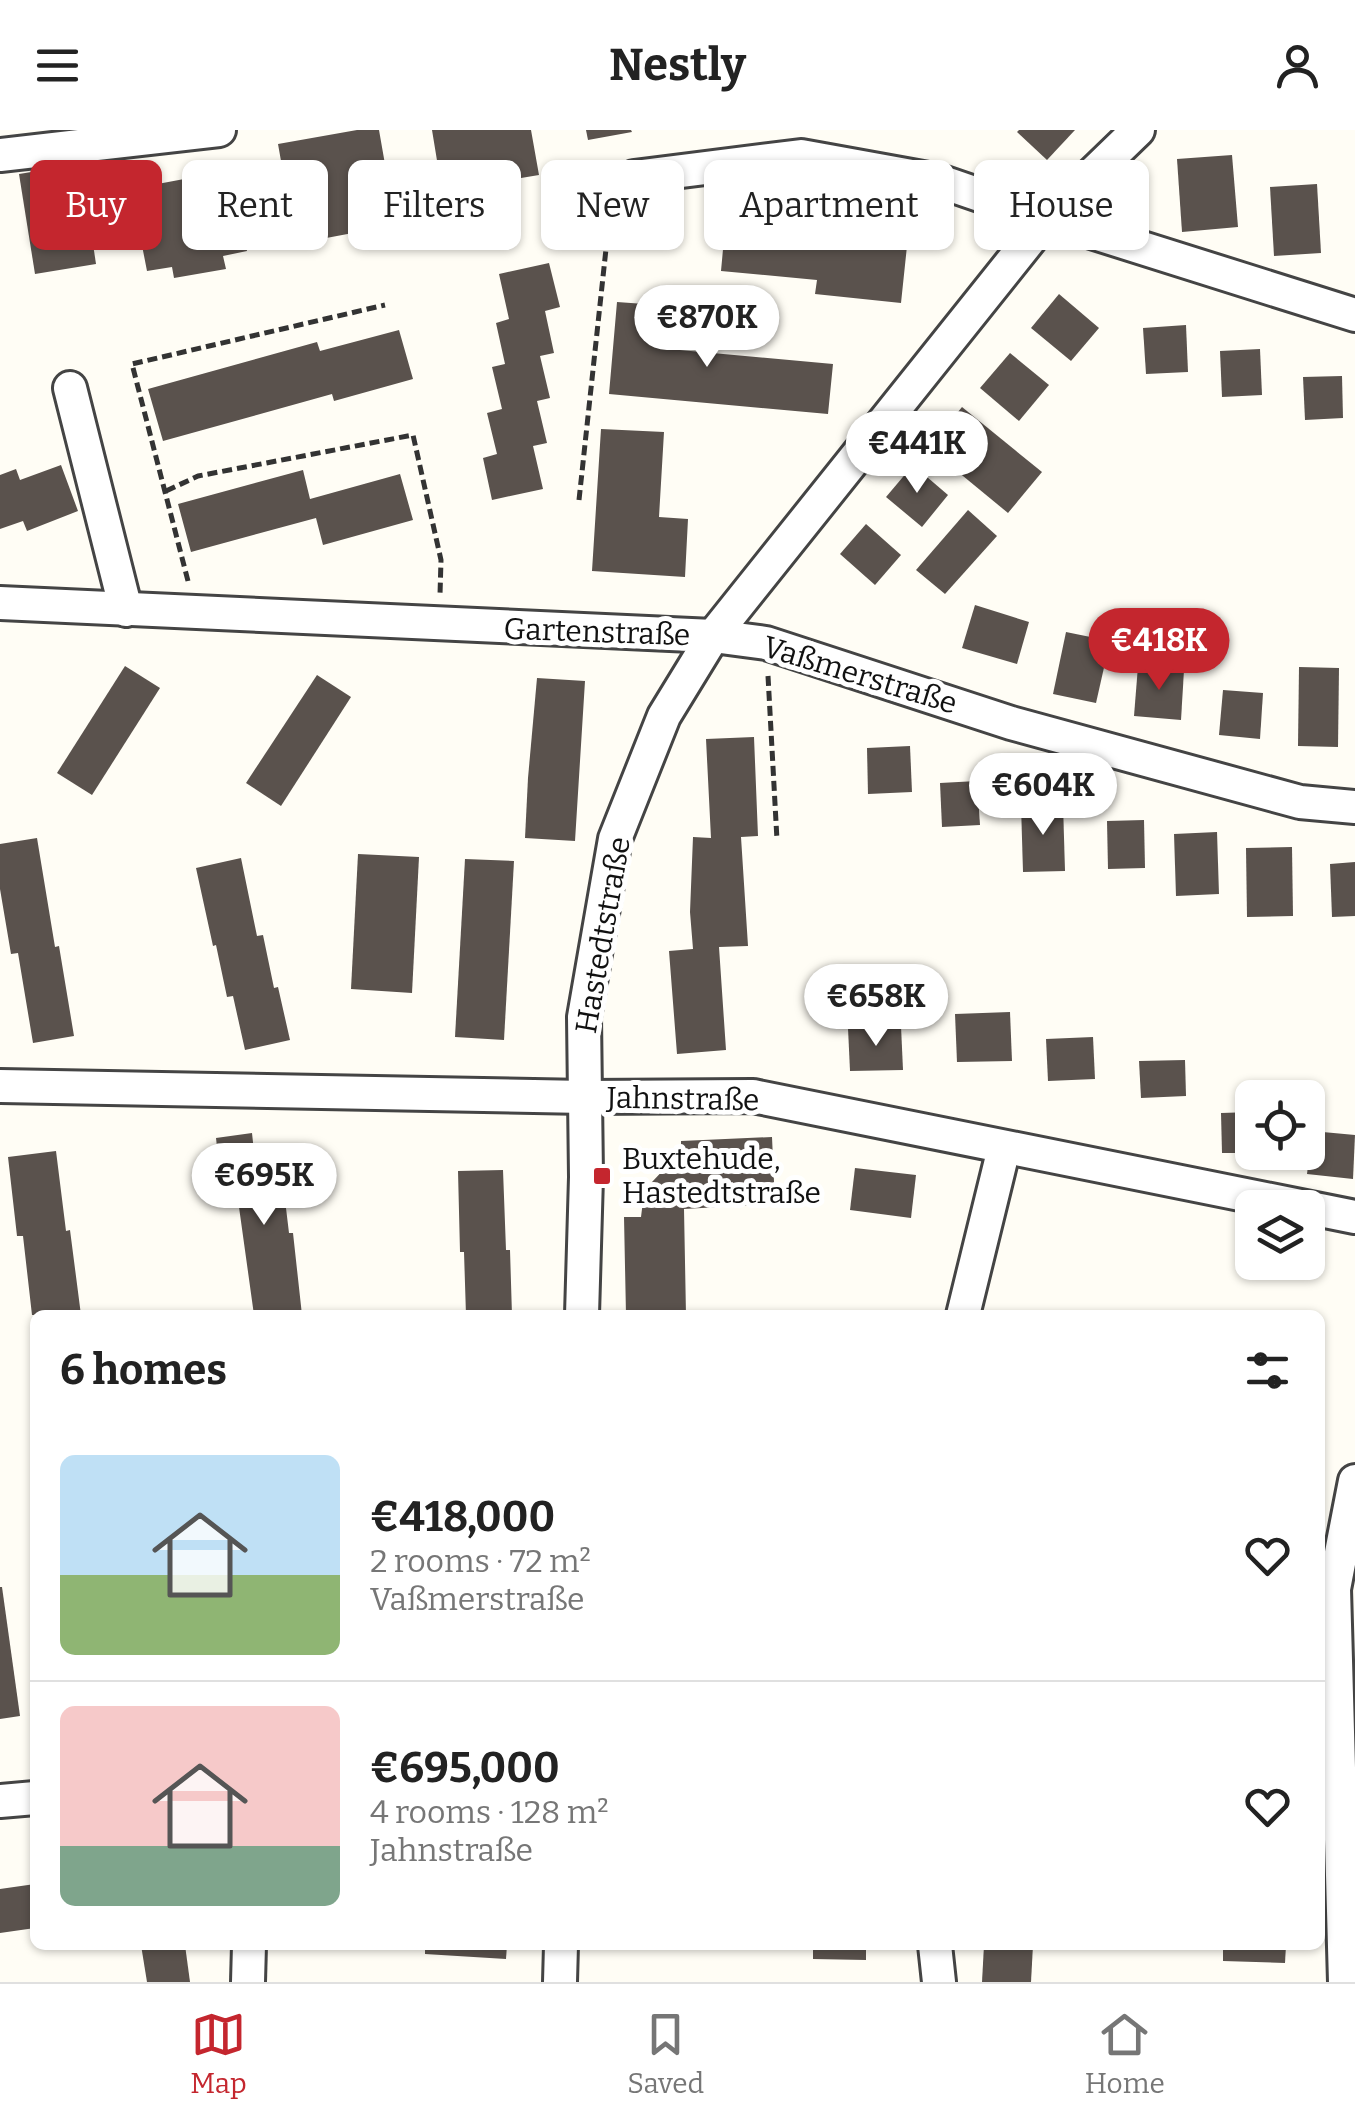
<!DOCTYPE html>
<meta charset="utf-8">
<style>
body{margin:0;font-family:Bitter,serif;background:#f6f6f6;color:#222;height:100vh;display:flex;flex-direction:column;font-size:38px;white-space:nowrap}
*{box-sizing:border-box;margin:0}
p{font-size:32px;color:#767676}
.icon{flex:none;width:55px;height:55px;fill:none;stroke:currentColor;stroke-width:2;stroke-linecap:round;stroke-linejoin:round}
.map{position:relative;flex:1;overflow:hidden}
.details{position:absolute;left:30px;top:1180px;width:1295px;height:640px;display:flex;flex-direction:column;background:#fff;border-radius:15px;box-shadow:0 2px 8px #0004}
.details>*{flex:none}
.banner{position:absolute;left:30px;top:30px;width:1295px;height:90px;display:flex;gap:20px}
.tools{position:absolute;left:1235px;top:950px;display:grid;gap:20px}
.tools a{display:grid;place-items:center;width:90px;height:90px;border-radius:15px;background:#fff;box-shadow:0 2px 8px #0004;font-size:50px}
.price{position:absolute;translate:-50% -85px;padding:0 22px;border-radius:35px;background:#fff;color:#222;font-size:32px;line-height:65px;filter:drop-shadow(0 2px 5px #0008)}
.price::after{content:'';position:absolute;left:50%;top:60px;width:30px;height:22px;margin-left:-15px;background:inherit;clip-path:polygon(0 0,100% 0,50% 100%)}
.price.active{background:#c4262e;color:#fff}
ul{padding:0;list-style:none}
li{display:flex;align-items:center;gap:30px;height:250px;padding:0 30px}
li+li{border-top:2px solid #e0e0e0}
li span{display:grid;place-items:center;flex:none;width:280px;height:200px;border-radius:15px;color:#555}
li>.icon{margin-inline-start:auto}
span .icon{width:120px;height:120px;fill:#fffc;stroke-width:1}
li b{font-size:42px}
h2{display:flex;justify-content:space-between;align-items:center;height:120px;padding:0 30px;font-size:42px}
.tag{padding:0 35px;border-radius:15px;background:#fff;box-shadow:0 2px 8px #0004;font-size:35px;line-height:90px}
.tag.active{background:#c4262e;color:#fff}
header{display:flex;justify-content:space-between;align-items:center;height:130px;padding:0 30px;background:#fff;font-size:45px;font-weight:700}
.tab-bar{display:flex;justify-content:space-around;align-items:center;height:140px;border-top:2px solid #e0e0e0;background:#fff;font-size:28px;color:#767676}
.tab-bar a{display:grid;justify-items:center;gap:5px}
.tab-bar .active{color:#c4262e}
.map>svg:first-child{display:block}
</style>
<header><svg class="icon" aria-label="menu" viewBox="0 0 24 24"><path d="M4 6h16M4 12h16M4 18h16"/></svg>Nestly<svg class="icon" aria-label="person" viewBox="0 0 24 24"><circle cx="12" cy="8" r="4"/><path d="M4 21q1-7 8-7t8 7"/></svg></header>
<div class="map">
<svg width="1355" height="1852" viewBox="0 0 1355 1852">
<rect width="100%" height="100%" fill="#fffdf5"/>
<g fill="#5a524d">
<path d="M357,0H379L393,80L371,84L374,99L321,109L318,94L293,99L278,14Z"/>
<path d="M432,0H531L539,45L515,49L517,63L470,71L468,57L442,61Z"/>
<path d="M586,0H631L632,2L588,10Z"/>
<path d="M1019,0H1075L1047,30L1017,2Z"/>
<path d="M1232,25L1238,97L1182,102L1177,29Z"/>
<path d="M81,34L96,134L35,144L19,44Z"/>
<path d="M232,40L247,121L223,126L226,139L174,148L172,137L147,141L131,59Z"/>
<path d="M1317,54L1321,123L1274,126L1270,57Z"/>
<path d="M726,87L822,96L821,107L907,116L901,173L815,164L817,150L721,141Z"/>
<path d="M549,133L560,177L545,181L554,223L540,226L550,268L537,271L547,313L533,316L543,359L492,370L483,328L497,324L487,283L502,279L492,237L505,234L496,193L509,189L499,144Z"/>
<path d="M1059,164L1099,198L1071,231L1031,198Z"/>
<path d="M617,172L672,176L669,219L833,234L828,284L609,264Z"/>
<path d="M1186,195L1188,242L1146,244L1143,198Z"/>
<path d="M399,200L413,249L334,271L332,264L163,311L148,259L317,212L320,221Z"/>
<path d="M1260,219L1262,265L1222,267L1220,221Z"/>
<path d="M1010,223L1049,255L1019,291L980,258Z"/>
<path d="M1342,246L1343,288L1305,290L1303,247Z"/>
<path d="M962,277L1042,342L1008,383L929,318Z"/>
<path d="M601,299L664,302L659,387L688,389L685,447L592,441Z"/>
<path d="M61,335L78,381L27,401L23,391L0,399V345L16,339L20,350Z"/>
<path d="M913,335L948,365L922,397L886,367Z"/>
<path d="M303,340L310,369L400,344L413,390L323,415L316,388L191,422L178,374Z"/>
<path d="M968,380L997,406L945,464L916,440Z"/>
<path d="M866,394L901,425L875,455L840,424Z"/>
<path d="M975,475L1029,492L1017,534L962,518Z"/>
<path d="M1066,502L1110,511L1096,573L1053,564Z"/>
<path d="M125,536L160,558L92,665L57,643Z"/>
<path d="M1138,536L1184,540L1181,590L1134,586Z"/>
<path d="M1299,537L1339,538L1338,617L1298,616Z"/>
<path d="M317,545L351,567L281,676L246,653Z"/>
<path d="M537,548L585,551L575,711L525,708L528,648Z"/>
<path d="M1223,560L1263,563L1260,609L1219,605Z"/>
<path d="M754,607L758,706L741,707L748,816L719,817L726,920L677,924L669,821L693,819L690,782L693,707L711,708L706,609Z"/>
<path d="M910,616L912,662L868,664L867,618Z"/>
<path d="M977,651L980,695L942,697L940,653Z"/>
<path d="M1063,674L1065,741L1023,742L1021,675Z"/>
<path d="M1144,690L1145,738L1108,739L1107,691Z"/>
<path d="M1217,702L1219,764L1176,766L1174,704Z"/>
<path d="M37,708L55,817L59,816L74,906L33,913L18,823L11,824L0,759V714Z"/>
<path d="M1292,717L1293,786L1247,787L1246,718Z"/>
<path d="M358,724L419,727L412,863L351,859Z"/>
<path d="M241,728L257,806L263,805L274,858L278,857L290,910L245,920L233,866L227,867L216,815L213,816L196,738Z"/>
<path d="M465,729L514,731L504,910L455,907Z"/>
<path d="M1355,732V786L1332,787L1330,734Z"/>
<path d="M1010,882L1012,931L957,932L955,884Z"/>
<path d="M901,896L903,940L850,941L848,898Z"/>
<path d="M1093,907L1095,949L1048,951L1046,909Z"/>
<path d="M1185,930L1186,966L1141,968L1139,931Z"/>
<path d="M1252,982V1023H1222L1221,983Z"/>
<path d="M1312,1001L1355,1005L1353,1049L1307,1044Z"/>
<path d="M252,1003L255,1031L280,1028L289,1103H293L302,1185H254L233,1034L219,1035L216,1008Z"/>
<path d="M772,1007L775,1074L684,1079L686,1185H626L624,1087H641L643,1071L652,1052L669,1034L681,1027V1011Z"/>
<path d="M56,1021L66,1101L70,1100L81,1185H32L23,1106H17L8,1027Z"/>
<path d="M855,1038L916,1045L911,1088L850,1080Z"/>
<path d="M503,1040L506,1120H510L512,1185H466L464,1122H460L458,1041Z"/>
<path d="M0,1457H2L20,1586L0,1589Z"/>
<path d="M35,1754V1798L0,1803V1759Z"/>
<path d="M141,1815H185L190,1852H147Z"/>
<path d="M425,1815H507L506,1829L425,1824Z"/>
<path d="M813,1815H866V1830L813,1829Z"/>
<path d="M984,1815H1033L1031,1852H982Z"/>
<path d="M1223,1815H1286L1285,1833L1223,1831Z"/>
</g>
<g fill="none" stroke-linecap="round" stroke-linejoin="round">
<defs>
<g id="minor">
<path d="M0,25L219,0"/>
<path d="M634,47L801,26L939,51L1047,88L1355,185"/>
<path d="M70,258L126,480"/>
<path d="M0,473L713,506L766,513L1011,593L1300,672L1355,677"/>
<path d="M0,956L585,967L753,966L1355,1087"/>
<path d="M582,1185L586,1047L584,887L615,709L664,586L713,506L1047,88L1138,0"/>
<path d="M963,1185L1004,1018"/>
<path d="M0,1671L35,1668"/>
<path d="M935,1815L939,1852"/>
<path d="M248,1852L249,1815"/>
<path d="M560,1852L561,1815"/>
<path d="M1345,1852L1334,1459L1355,1351"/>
</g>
</defs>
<use href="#minor" stroke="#444" stroke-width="38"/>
<g stroke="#333" stroke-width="5" stroke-dasharray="10 5" stroke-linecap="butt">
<path d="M166,361L198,346L413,305L441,430L440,465"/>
<path d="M579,370L606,119L622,77"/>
<path d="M188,451L132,234L385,175"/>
<path d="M768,546L777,710"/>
</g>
<use href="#minor" stroke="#fff" stroke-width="32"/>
</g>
<rect fill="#c4262e" stroke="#fff" stroke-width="4" x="592" y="1036" width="20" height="20" rx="5"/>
<g text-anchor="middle" stroke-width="10" stroke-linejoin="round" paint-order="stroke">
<g font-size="30" fill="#111" stroke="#fff">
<text transform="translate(597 502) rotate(2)" y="10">Gartenstraße</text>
<text transform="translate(860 545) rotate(17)" y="10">Vaßmerstraße</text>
<text transform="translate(603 805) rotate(-80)" y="10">Hastedtstraße</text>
<text transform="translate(683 969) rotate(1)" y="10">Jahnstraße</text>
</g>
<g font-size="30" fill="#111" stroke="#fff" text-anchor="start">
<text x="622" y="1039">Buxtehude,<tspan x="622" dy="34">Hastedtstraße</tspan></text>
</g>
</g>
</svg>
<div class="tools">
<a><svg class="icon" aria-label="locate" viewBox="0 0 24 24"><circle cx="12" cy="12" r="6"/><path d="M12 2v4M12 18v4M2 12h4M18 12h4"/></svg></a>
<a><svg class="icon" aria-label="layers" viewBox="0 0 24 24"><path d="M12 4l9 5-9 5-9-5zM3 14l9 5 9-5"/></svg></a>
</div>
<b class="price" style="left:707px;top:240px">€870K</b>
<b class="price" style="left:917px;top:366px">€441K</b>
<b class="price active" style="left:1159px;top:563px">€418K</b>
<b class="price" style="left:1043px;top:708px">€604K</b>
<b class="price" style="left:876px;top:919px">€658K</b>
<b class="price" style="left:264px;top:1098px">€695K</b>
<div class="banner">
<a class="tag active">Buy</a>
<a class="tag">Rent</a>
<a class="tag">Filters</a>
<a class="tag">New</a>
<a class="tag">Apartment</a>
<a class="tag">House</a>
</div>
<section class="details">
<h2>6 homes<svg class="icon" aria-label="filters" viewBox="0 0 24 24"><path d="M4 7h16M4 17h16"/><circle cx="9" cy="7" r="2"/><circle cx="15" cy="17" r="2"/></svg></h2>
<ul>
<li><span style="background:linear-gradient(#bfe0f5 60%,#8fb573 0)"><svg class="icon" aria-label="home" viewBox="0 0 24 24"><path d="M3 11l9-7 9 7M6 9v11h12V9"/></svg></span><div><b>€418,000</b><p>2 rooms · 72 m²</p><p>Vaßmerstraße</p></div><svg class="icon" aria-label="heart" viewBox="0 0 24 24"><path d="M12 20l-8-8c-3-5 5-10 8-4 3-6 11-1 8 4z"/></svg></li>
<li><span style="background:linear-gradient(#f6c9c9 70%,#7fa58c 0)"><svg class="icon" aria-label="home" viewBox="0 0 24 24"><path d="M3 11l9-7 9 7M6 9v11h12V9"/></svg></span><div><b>€695,000</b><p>4 rooms · 128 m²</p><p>Jahnstraße</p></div><svg class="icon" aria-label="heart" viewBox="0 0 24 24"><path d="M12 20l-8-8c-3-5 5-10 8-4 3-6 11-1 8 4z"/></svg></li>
</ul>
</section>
</div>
<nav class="tab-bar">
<a class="active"><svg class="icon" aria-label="map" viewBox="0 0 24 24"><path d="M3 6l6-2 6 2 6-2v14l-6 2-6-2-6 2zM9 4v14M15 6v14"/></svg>Map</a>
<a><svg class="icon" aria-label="saved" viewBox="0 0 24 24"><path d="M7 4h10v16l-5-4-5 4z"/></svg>Saved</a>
<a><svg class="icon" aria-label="home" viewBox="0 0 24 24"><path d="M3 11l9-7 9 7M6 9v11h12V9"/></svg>Home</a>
</nav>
